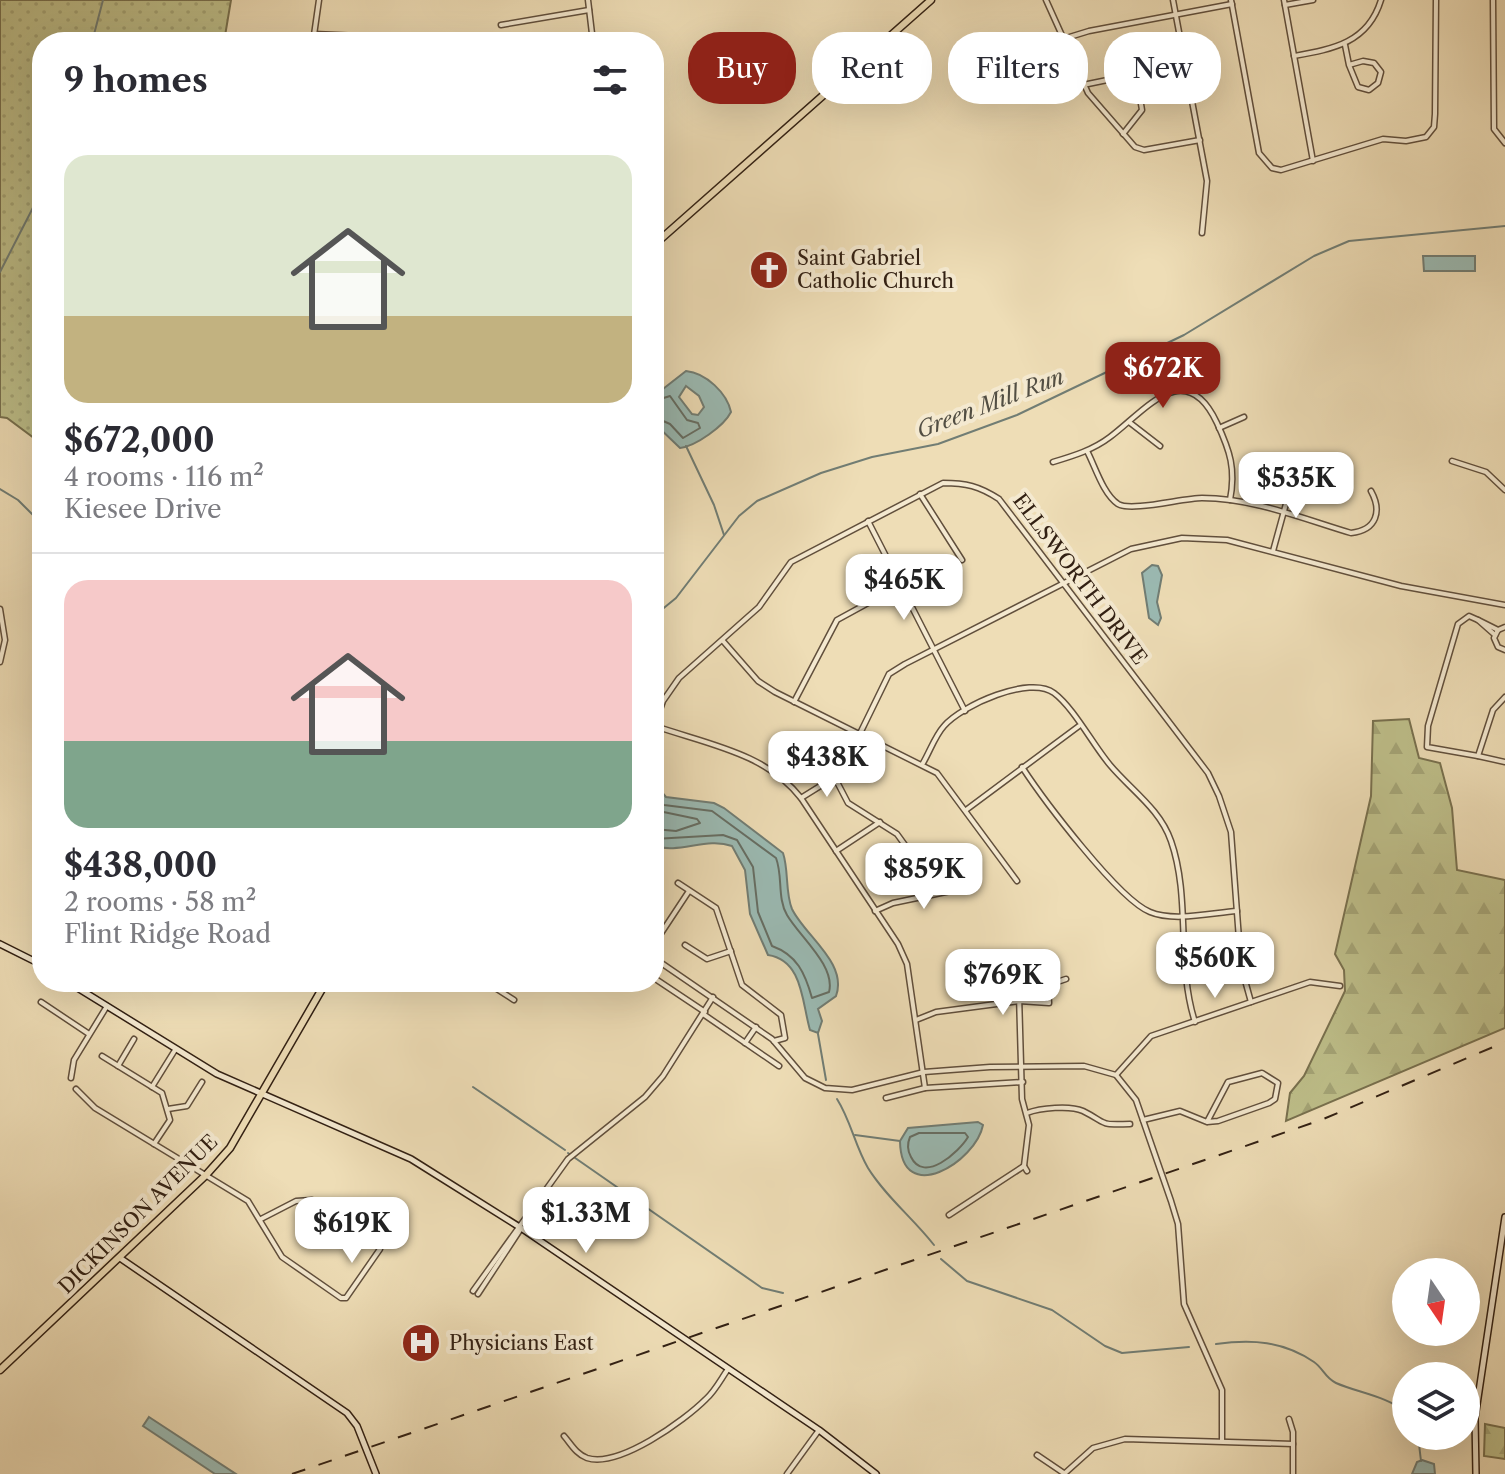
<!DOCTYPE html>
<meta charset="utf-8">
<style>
body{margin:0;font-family:"Libre Caslon Text",serif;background:#f2f2f3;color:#2b2b33;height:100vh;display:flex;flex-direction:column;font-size:30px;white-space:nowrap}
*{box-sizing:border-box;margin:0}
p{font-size:26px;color:#7c7c81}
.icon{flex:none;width:44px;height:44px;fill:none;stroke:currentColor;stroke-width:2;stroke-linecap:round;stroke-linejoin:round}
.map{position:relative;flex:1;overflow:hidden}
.side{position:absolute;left:32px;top:32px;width:632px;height:960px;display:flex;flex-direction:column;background:#fff;border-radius:32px;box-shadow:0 8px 32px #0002}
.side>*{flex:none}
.hud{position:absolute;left:688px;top:32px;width:696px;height:72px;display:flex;gap:16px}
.needle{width:52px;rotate:167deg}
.tools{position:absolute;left:1392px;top:1258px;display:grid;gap:16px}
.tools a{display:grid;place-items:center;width:88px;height:88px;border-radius:50%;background:#fff;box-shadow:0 8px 32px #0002;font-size:40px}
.price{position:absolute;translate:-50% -68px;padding:0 18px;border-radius:16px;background:#fff;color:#222;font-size:26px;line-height:52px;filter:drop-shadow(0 2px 4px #0008)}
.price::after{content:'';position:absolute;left:50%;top:48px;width:24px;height:18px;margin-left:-12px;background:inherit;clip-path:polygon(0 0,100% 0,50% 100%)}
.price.current{background:#8f2418;color:#fff}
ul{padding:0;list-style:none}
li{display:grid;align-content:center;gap:16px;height:424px;padding:0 32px}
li+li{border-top:2px solid #e1e1e2}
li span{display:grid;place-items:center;height:248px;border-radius:24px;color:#555}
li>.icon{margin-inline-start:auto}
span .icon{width:144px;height:144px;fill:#fffc;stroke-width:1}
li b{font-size:34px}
h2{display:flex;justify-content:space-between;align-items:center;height:96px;padding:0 32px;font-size:34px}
.tag{padding:0 28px;border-radius:32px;background:#fff;box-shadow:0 8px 32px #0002;font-size:28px;line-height:72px}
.tag.current{background:#8f2418;color:#fff}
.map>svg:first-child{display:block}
</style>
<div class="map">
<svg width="1505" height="1474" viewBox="0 0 1505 1474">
<defs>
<pattern id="grass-dots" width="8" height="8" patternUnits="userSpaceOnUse" patternTransform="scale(2)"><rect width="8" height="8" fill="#bebf8a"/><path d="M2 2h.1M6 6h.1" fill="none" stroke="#a4a476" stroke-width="1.8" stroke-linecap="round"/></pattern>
<pattern id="forest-firs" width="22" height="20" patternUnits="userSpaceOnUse" patternTransform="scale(2)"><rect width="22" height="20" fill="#bebf8a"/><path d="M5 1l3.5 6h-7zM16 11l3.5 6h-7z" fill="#a4a476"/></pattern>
</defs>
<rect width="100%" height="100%" fill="#eeddb6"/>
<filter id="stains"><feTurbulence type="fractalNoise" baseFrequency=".0025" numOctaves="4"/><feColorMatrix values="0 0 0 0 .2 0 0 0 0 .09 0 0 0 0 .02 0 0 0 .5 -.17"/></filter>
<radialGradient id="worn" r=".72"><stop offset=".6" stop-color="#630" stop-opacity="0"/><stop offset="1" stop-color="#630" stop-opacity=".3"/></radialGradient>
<path fill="url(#grass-dots)" stroke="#78704e" stroke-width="2" d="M0,0H231L224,42H42V444L7,418L0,417Z"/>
<g fill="url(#forest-firs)" stroke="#78704e" stroke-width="2">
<path d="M1409,719L1419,758L1440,763L1452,808L1457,870L1505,880V1028L1286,1121L1290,1093L1304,1076L1345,991L1344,970L1335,954L1371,796L1373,721Z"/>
<path d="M1485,1424L1505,1428V1459L1484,1456Z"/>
</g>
<g fill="#9bbbb4" stroke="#717d74" stroke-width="2" fill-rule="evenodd">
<path d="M1423,256H1475V271H1424Z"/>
<path d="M686,371C706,373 727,393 731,412C724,426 696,446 680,448L654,423V396ZM686,386L699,396L704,407L698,415L692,414L679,397Z"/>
<path d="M1152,565L1158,566L1162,575L1157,602L1161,618L1158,625L1149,618L1142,573Z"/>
<path d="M654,783L666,797L714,803L724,808L783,853C789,871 785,892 792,909C805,936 848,963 836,996L818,1009L822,1021L818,1033L810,1030C802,1003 803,960 768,955L750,914L745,870L732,846C706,837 680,854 654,846Z"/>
<path d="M978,1122L983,1125C976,1162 901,1208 900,1141L908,1128Z"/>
<path d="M149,1417L236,1474H215L143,1426Z"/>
<path d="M1422,1460L1434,1464L1435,1474H1412L1417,1462Z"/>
</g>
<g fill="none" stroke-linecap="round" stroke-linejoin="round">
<g stroke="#666e64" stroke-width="2">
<path d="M654,401L670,396L687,420L698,423L700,428L683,438L670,424L654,417"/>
<path d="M654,796L664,805L712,811L776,858C783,876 777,898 787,915C799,936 836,966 829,992L812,998C805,973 797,955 772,946L758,912L753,867L737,840L723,835L654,839"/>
<path d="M654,810L697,819L700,823L676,831L654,829"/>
<path d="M919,1133H965L968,1137C959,1152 924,1184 911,1157C907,1150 907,1144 910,1137Z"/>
</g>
<g stroke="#717d74" stroke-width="2">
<path d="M92,42L103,0"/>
<path d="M0,272L42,190"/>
<path d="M686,446L714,505L724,535"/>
<path d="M0,489L18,500L42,524"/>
<path d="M654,616L676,598L739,516L757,501L821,473L872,457L938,444L1017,415L1184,335L1314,256L1349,241L1505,226"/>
<path d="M818,1034L826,1080"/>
<path d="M473,1087L565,1150"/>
<path d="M837,1099C851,1121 855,1146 868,1168C886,1197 913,1218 934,1245"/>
<path d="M855,1135L900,1141"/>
<path d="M568,1153L762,1288L783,1293"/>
<path d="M941,1259L967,1281L1052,1310L1105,1346L1122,1353L1189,1347"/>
<path d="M1216,1344C1252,1339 1283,1341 1314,1362C1323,1368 1325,1378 1336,1383C1359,1393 1386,1396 1406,1412"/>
<path d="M1418,1436L1421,1461"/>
</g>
<defs>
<g id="street">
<path d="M588,0L593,42"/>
<path d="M1046,0L1088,93L1135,147L1144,150L1200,140"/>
<path d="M1173,0L1207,181L1202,233"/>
<path d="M1231,0L1259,153L1272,168L1281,170L1383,139L1406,141L1426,137L1434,127L1435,114L1436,0"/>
<path d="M1284,0L1313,161"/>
<path d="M1493,0L1494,129L1505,143"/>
<path d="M1285,5L1313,0"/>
<path d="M501,25L589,10"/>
<path d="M314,34L382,37"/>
<path d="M1063,39L1089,31L1232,4"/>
<path d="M313,42L319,0"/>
<path d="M1345,45L1349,65L1363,61L1374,63L1381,72L1378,83L1369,90L1358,87L1349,65"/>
<path d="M1294,56C1333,49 1368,43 1381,0"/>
<path d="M1083,85L1156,70"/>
<path d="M1123,134L1142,110L1136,74"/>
<path d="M1129,422L1160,446"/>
<path d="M1219,428L1244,417"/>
<path d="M1087,451C1095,466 1103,494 1118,504C1131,512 1183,498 1202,498C1253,498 1304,519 1351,533C1377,530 1382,511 1371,491"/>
<path d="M1452,461L1486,472L1505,490"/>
<path d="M1053,462C1073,456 1093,450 1110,437C1144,412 1185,355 1217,423C1230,451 1236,469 1230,500"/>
<path d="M920,494L962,560"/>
<path d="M868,521L965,711"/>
<path d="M1273,551L1292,482"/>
<path d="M0,609L5,640L0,662"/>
<path d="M1478,620L1469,616L1458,624L1428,726L1427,747L1478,756L1493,710L1505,697"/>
<path d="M1505,627L1498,630L1494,638L1498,647L1505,650"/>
<path d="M1495,635L1478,620L1498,630"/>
<path d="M723,641L758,681L775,692L937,773L1017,881"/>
<path d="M794,702L837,620L901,585"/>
<path d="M655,726C707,744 766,753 801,798L898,944L907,964L925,1088"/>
<path d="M654,727L663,701L679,678L759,607L791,562L943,483C966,483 979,486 999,499L1208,773L1219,796L1231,832L1241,966L1251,1002"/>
<path d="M849,756L889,674L905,664L1131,549L1182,538L1227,540L1401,586L1505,605"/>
<path d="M1478,756L1505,762"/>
<path d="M923,763C930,751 935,736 944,726C962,705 1030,675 1054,693C1074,708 1093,745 1110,765C1131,790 1160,809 1171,841C1191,898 1176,963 1195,1022"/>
<path d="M1022,767C1043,799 1118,899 1150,912C1174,922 1211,913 1237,911"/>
<path d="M835,778L848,803L897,834L910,852"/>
<path d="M801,798L838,775"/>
<path d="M966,810L1079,726"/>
<path d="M836,851L880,822"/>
<path d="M678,883L716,908L742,985L781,1015L785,1038L774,1041"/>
<path d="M875,911L893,903L965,888"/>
<path d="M654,944L689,891"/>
<path d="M685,945L707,959L731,951"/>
<path d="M654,958L772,1039L805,1078L825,1088L852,1090L924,1072L990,1067L1084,1066L1116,1075L1136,1100L1171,1201L1178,1224L1184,1304L1222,1390V1441"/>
<path d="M654,978L705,1012"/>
<path d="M486,982L514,1000"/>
<path d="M41,1002L89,1034"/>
<path d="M703,1014L779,1066"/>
<path d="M916,1020L936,1012L1019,1001L1049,1003L1048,986"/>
<path d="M745,1043L756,1027"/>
<path d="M102,1056L162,1093L170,1120L154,1144"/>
<path d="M118,1066L134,1039"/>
<path d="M1116,1075L1151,1036L1310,982L1340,986"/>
<path d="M71,1078L74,1060L107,1006"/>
<path d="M152,1087L175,1050"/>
<path d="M76,1089L95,1108L248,1201L282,1257L341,1298H346L380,1249L378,1244L312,1200L296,1201L261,1219"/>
<path d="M886,1098L925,1088L1023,1082"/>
<path d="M168,1109L187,1106L202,1082"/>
<path d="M1027,1113C1040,1108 1070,1105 1083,1111C1109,1124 1097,1125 1130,1124"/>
<path d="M1143,1120L1180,1111L1207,1122L1218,1121L1269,1103L1275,1099L1278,1083L1262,1073L1228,1082L1207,1122"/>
<path d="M1027,1171L1024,1166L1029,1125L1022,1099L1019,995L1066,979"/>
<path d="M949,1215L1024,1166"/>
<path d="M473,1291L568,1159L645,1097L663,1076L713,997"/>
<path d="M478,1294L520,1230"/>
<path d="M1289,1419L1293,1432V1474"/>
<path d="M564,1436C571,1444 576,1454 587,1458C619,1468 684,1421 706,1399C715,1391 721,1379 728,1369"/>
<path d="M1037,1455L1065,1474"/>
<path d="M787,1474L819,1430"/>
<path d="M1064,1474L1093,1448L1125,1439L1293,1444"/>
</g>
<g id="secondary">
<path d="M0,944L42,965"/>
<path d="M68,982L217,1074L411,1159L521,1228L819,1430L876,1474"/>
<path d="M120,1258L347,1413L357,1426L376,1474"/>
<path d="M1476,1474L1475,1418L1505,1217"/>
</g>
<g id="primary">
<path d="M654,245L931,0"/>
<path d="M0,1370L206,1175L230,1148L326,982"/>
</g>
</defs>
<use href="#street" stroke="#614f3c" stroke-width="7"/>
<use href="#secondary" stroke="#322013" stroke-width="8"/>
<use href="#primary" stroke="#322013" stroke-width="9"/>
<use href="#street" stroke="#f4e9d0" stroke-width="4"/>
<use href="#secondary" stroke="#f4e9d0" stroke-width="5"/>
<use href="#primary" stroke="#eeddb6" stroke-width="6"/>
<path stroke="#322013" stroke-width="2" stroke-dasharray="14 14" stroke-linecap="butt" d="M292,1474L1321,1120L1505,1042"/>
</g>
<defs>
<symbol id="church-disc" viewBox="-11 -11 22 22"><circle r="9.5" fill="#8f2418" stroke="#f4e9d0"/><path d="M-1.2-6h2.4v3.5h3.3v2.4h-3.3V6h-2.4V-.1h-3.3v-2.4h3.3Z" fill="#fff"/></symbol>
<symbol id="hospital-disc" viewBox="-11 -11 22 22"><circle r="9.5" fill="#8f2418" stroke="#f4e9d0"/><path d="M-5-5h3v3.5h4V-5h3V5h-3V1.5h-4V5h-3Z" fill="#fff"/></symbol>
</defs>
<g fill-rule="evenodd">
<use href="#church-disc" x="747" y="248" width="44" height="44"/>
<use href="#hospital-disc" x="399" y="1321" width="44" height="44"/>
</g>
<g text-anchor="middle" stroke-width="8" stroke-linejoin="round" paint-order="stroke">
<g font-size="20" fill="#322013" stroke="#f4e9d0" text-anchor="start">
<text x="797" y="265">Saint Gabriel<tspan x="797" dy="23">Catholic Church</tspan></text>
<text x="449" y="1350">Physicians East</text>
</g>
<g font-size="20" fill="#322013" stroke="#f4e9d0">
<text transform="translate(1080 579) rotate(53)" y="7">ELLSWORTH DRIVE</text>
<text transform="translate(138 1214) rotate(-45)" y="7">DICKINSON AVENUE</text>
</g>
<g font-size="22" font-style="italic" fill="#524e43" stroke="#f4e9d0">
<text transform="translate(990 403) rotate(-21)" y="8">Green Mill Run</text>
</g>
</g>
<rect width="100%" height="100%" filter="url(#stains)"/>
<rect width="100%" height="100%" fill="url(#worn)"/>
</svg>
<div class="tools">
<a><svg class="needle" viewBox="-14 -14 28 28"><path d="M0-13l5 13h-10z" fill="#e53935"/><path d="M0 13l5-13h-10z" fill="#7c7c81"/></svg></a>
<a><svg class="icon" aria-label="layers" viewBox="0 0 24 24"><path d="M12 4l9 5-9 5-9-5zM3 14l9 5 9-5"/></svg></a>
</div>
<b class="price current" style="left:1163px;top:410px">$672K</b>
<b class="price" style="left:1296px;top:520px">$535K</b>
<b class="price" style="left:904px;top:622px">$465K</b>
<b class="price" style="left:827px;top:799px">$438K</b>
<b class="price" style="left:924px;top:911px">$859K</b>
<b class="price" style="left:1215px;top:1000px">$560K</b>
<b class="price" style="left:1003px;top:1017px">$769K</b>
<b class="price" style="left:586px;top:1255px">$1.33M</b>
<b class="price" style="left:352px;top:1265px">$619K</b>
<div class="hud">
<a class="tag current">Buy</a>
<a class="tag">Rent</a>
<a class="tag">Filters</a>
<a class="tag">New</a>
</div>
<section class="side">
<h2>9 homes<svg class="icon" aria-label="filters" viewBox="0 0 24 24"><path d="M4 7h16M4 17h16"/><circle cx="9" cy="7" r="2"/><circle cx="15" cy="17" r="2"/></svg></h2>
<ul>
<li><span style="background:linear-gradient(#dfe7d0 65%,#c2b280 0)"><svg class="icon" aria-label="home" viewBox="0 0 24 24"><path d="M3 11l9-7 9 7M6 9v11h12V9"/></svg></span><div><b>$672,000</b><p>4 rooms · 116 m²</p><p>Kiesee Drive</p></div></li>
<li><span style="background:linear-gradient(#f6c9c9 65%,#7fa58c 0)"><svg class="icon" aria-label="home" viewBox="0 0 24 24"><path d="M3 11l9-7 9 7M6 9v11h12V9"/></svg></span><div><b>$438,000</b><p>2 rooms · 58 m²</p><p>Flint Ridge Road</p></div></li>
</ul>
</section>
</div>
